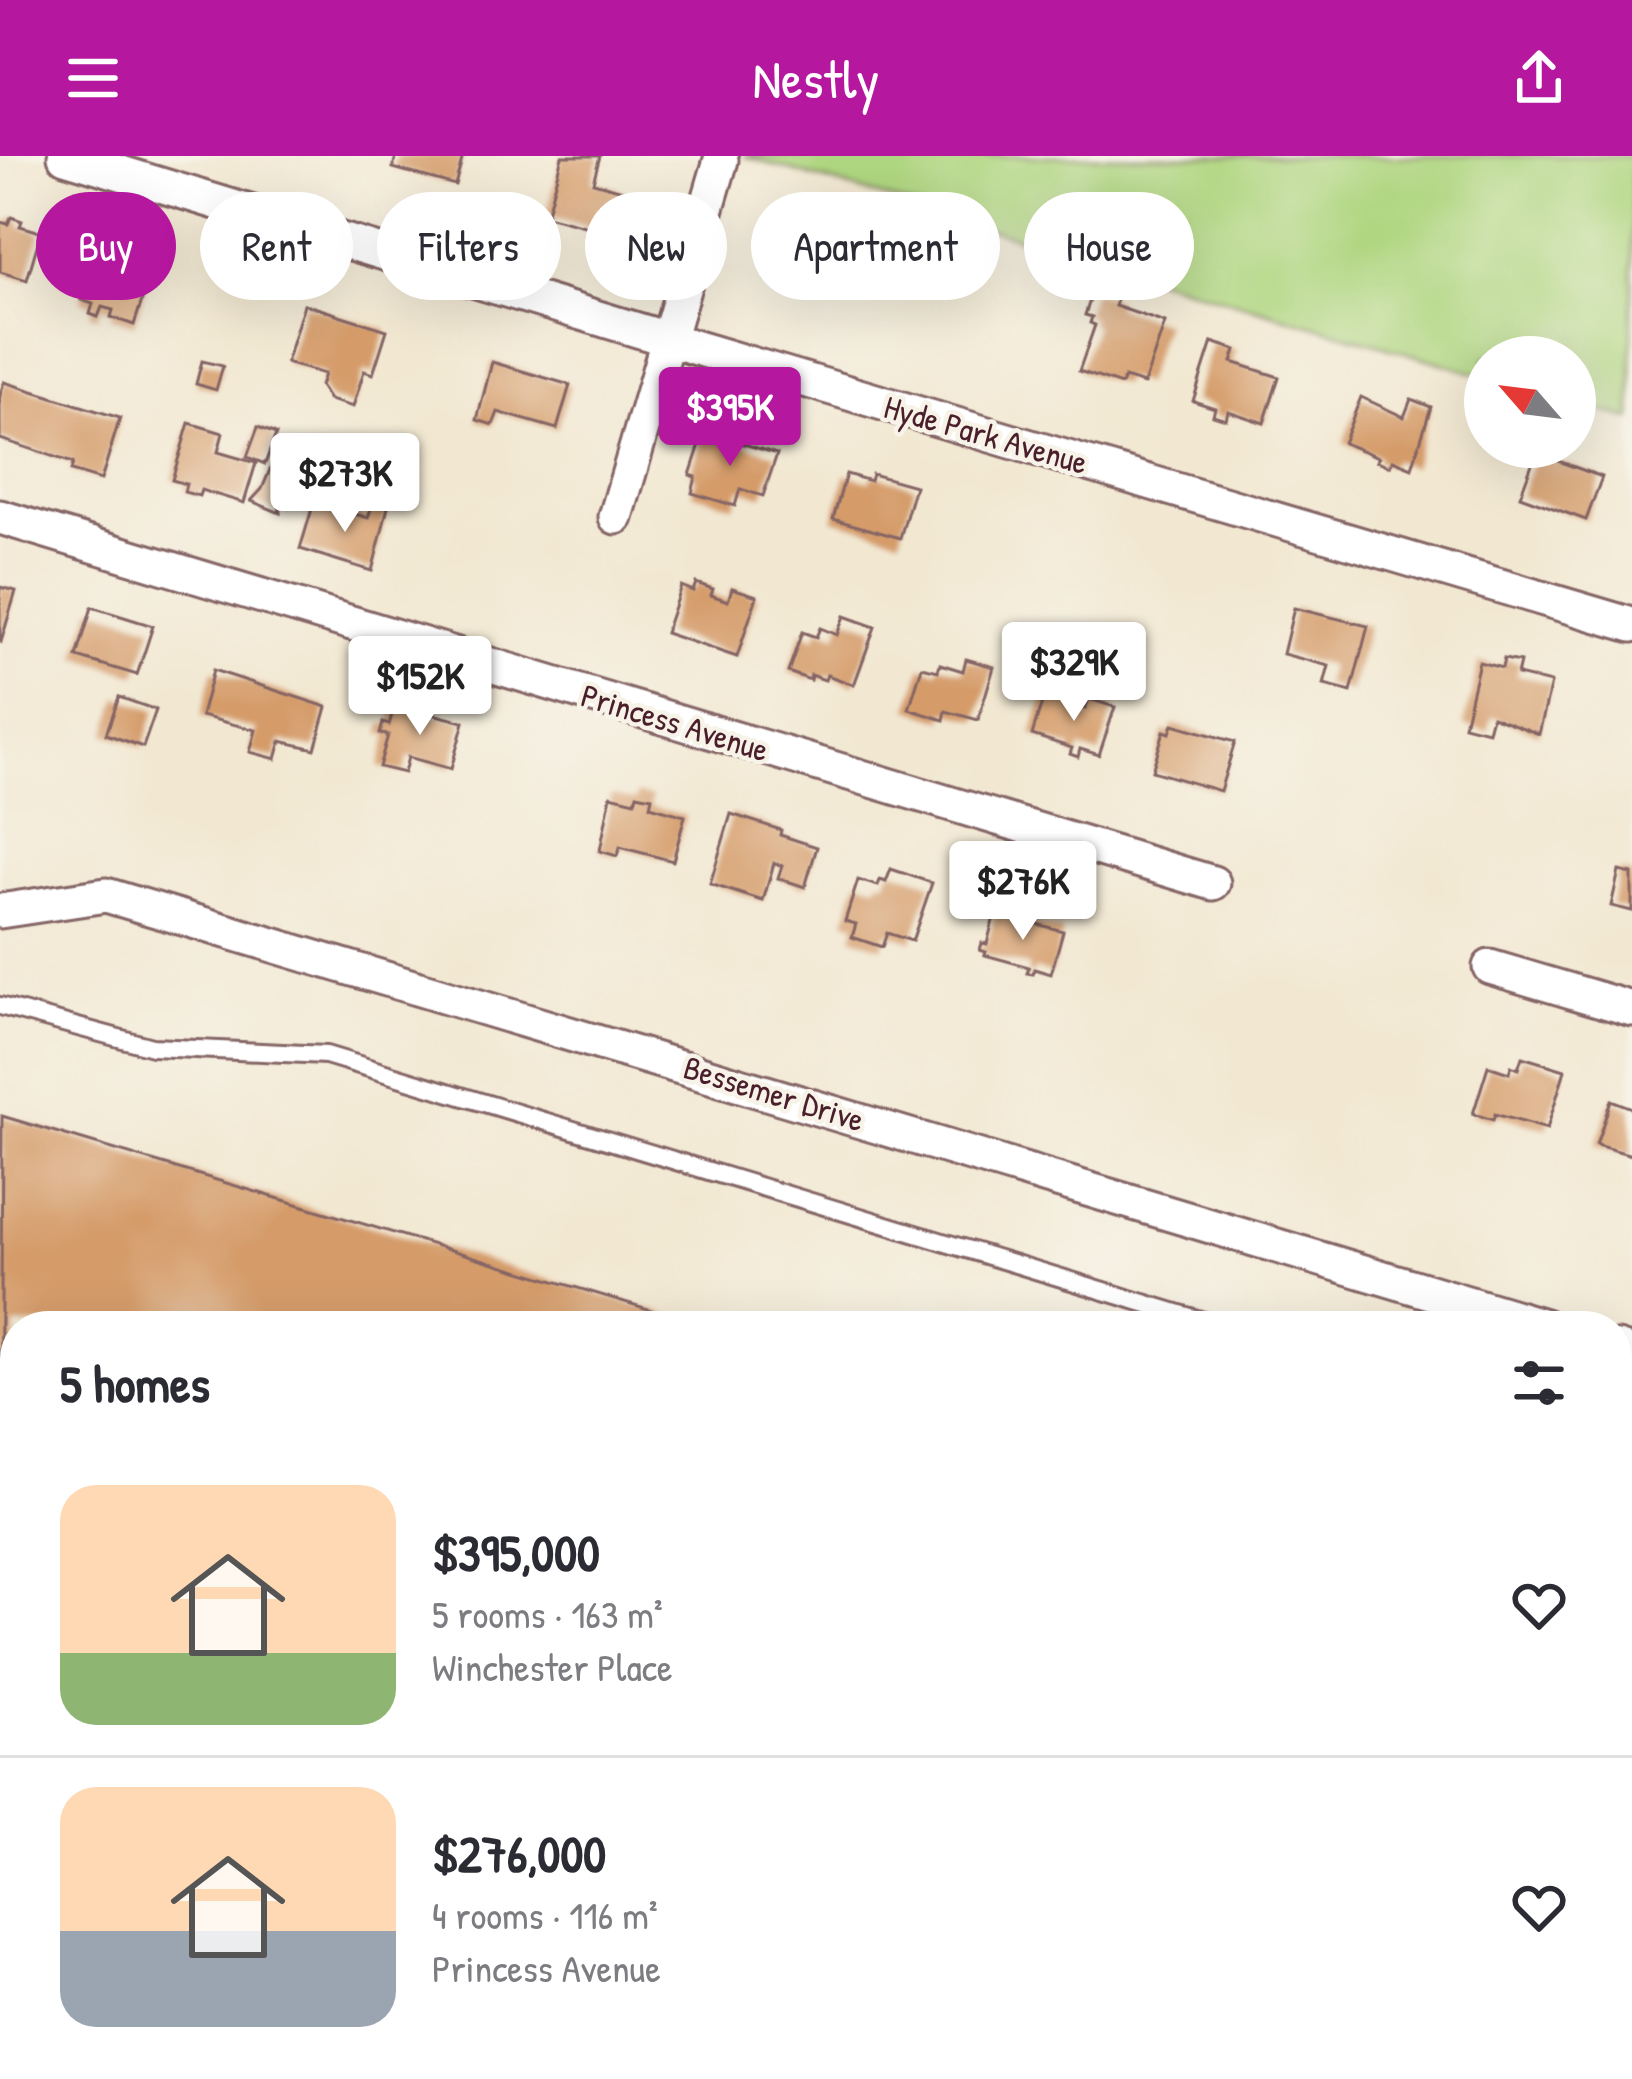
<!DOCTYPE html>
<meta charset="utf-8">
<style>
body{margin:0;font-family:"Patrick Hand",sans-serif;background:#f7f7f7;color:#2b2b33;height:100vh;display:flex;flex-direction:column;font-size:45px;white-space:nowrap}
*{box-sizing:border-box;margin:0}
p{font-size:39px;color:#7c7c81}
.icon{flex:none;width:66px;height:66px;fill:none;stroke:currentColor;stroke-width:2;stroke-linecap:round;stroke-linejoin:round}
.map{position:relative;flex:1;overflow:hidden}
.sheet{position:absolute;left:0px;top:1155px;width:1632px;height:768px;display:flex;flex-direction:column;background:#fff;border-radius:48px 48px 0 0;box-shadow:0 12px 48px #0002}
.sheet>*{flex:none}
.banner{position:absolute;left:36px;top:36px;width:1560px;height:108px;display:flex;gap:24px}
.needle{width:78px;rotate:298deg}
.fabs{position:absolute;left:1464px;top:180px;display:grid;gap:24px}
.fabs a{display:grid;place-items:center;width:132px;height:132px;border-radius:50%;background:#fff;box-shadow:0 12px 48px #0002;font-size:60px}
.price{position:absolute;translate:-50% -102px;padding:0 27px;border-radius:12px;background:#fff;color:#222;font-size:39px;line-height:78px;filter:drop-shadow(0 3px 6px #0008)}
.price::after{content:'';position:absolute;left:50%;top:72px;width:36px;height:27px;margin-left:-18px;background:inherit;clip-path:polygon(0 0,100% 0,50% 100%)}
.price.selected{background:#b5179e;color:#fff}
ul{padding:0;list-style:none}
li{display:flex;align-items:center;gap:36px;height:300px;padding:0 60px}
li+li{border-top:3px solid #e1e1e2}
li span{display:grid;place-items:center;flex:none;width:336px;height:240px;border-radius:36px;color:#555}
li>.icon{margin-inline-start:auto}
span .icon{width:144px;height:144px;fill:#fffc;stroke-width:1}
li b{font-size:51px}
h2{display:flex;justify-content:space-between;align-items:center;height:144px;padding:0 60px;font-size:51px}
.chip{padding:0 42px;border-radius:54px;background:#fff;box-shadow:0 12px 48px #0002;font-size:42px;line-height:108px}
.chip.selected{background:#b5179e;color:#fff}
header{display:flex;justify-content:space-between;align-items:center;height:156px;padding:0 60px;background:#b5179e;color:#fff;font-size:54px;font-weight:600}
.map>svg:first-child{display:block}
</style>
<header><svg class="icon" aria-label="menu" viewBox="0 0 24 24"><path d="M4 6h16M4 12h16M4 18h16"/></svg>Nestly<svg class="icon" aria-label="share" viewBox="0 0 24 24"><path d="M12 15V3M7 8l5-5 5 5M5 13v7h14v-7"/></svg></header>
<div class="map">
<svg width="1632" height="1923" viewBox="0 0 1632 1923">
<rect width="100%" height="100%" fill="#f7f3e8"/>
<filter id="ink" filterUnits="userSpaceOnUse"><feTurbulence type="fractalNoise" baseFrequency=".00833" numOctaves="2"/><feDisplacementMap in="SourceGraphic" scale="24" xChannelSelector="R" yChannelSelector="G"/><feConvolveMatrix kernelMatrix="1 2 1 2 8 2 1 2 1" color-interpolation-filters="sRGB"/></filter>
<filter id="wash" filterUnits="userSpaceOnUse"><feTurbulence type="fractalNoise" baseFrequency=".004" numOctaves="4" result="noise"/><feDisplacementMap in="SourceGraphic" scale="48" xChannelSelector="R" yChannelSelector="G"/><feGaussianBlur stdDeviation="2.7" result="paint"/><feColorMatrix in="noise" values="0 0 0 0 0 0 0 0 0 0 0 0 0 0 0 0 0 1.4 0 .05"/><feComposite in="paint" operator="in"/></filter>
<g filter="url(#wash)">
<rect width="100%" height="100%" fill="#f2e8d2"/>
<path fill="#afd680" stroke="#7c7a56" stroke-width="3" d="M743,0H1632V264L1575,247V201H1485V220Z"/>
<g id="blocks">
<g fill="#d59c6a">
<path d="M396,0H463L455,29L393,12Z"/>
<path d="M562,0H600L593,26L623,34L621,42L628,44L622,69L614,67L611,77L546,60Z"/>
<path d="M11,61L22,65L20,70L41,76L27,124L0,116V66L8,68Z"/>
<path d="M858,75L880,83L859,145L788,122L803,77L851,93Z"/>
<path d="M117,90L138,97L134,112L151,117L134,169L111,161L113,154L102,151L98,161L90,158L93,148L81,144L96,100L109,104Z"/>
<path d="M1093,135L1117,144L1115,150L1165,167L1144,228L1124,222L1121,229L1079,215L1095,169L1090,167L1092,161L1085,159Z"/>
<path d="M304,148L387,174L373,218L364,215L353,251L329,244L320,230L324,218L286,207Z"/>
<path d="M1212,186L1236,194L1232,206L1279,221L1264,267L1228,255L1226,263L1213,259L1215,252L1193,245Z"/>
<path d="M202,205L223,210L216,234L196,228Z"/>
<path d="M492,206L570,229L557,273L498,256L493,269L477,264Z"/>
<path d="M4,226L120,262L101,324L71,315L73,307L0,283V239Z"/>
<path d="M1361,241L1404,261L1411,243L1431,251L1412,312L1393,304L1390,310L1377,305L1379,301L1343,287Z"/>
<path d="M189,267L223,277L218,296L256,307L244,347L201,334L199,340L184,336L186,328L172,324Z"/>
<path d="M258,271L276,278L265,308L247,301Z"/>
<path d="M704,276L777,298L763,340L740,333L735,350L692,337L696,321L690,319Z"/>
<path d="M1536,297L1602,321L1586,364L1520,340Z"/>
<path d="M276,299L292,306L279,338L280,357L251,345L262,333Z"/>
<path d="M846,318L870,325L872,318L915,330L900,382L833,363Z"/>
<path d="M314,346L368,362L373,347L388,351L372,415L300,393Z"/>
<path d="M696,427L713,433L711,439L728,445L732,432L757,440L737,501L665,477L681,430L693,435Z"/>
<path d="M0,431L16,435L1,486L0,485Z"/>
<path d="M92,451L153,470L137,519L77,501Z"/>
<path d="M1294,452L1368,470L1351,536L1324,529L1329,510L1283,498Z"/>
<path d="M844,460L875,471L854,529L827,519L825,524L811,519L810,524L788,516L802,476L816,481L820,472L837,479Z"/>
<path d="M966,503L994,511L978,564L946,555L944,564L909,553L922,511L938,515L940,508L963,515Z"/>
<path d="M1504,503L1520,506L1517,519L1551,527L1539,578L1492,560L1488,575L1464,569L1479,506L1502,512Z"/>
<path d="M213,514L327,551L315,593L281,585L276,603L250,596L256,574L201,560Z"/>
<path d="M1065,535L1075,538L1071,549L1085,553L1089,543L1115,551L1099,599L1080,593L1078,601L1070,598L1072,592L1032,579L1044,540L1061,545Z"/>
<path d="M119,541L156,554L143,591L106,578Z"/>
<path d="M419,546L430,549L428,557L464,566L451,613L408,601L404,617L379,611L388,579L380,578L383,567L389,569L395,548L417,553Z"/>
<path d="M1173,568L1235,586L1220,635L1152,615L1164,575L1170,577Z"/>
<path d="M637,638L652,641L650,650L685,660L673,705L620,691L617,700L600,695L611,639L635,645Z"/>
<path d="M731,658L781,674L780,679L817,691L805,731L778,722L782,710L774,707L763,745L710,728Z"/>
<path d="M891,713L932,727L912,785L887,777L882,791L852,781L856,768L845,765L858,724L878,730L880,724L886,726Z"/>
<path d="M1619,715L1632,718V755L1611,750Z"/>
<path d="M995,757L1063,775L1051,818L1034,813L1033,818L1027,817L1029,811L985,799L986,796L980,794L982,787L987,788Z"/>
<path d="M1522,901L1565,914L1547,973L1495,958L1493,964L1473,958L1488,910L1509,917L1511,910L1518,913Z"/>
<path d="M1611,944L1632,952V999L1596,989Z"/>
<path d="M2,960L702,1169V1170H15V1342L0,1338Z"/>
<path d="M541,1908H621L616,1923H562L538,1915Z"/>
<path d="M688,1908H740L739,1911L750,1915L748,1923H693Z"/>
<path d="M902,1908H930L925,1923H898Z"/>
</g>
</g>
</g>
<g filter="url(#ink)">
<use href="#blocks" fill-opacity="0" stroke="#856565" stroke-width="3"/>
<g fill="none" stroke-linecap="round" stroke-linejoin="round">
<defs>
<g id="lane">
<path d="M0,850L152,891L326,899L1220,1170"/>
<path d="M1617,1295L1632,1299"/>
<path d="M0,1346L15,1351"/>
<path d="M1617,1574L1632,1530"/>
</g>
<g id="street">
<path d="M65,0L700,193L1632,469"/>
<path d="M0,361L1213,727"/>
<path d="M616,361L721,4"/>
<path d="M0,755L106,739L1544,1170"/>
<path d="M1490,811L1632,853"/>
<path d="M1617,1192L1632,1197"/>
<path d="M0,1857L15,1861"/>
<path d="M172,1908L223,1923"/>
</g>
<path id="secondary" d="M1622,1923L1632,1913"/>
</defs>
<use href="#lane" stroke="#856565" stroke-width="22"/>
<use href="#street" stroke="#856565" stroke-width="39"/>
<use href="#secondary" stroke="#856565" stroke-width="51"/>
<use href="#lane" stroke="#fff" stroke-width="16"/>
<use href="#street" stroke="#fff" stroke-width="33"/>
<use href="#secondary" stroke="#fee5c5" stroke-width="45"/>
</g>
</g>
<g text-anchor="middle" stroke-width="9" stroke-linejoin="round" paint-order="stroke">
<g font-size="33" fill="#4a1f2b" stroke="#f7f3e8">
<text transform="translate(986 278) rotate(16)" y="12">Hyde Park Avenue</text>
<text transform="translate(675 566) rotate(17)" y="12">Princess Avenue</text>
<text transform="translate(774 937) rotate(17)" y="12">Bessemer Drive</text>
</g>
</g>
</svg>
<div class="fabs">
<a><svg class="needle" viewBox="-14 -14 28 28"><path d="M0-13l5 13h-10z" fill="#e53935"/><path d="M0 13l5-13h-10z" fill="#7c7c81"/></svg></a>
</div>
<b class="price selected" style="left:730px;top:313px">$395K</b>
<b class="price" style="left:345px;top:379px">$273K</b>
<b class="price" style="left:1074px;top:568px">$329K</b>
<b class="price" style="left:420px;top:582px">$152K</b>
<b class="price" style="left:1023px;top:787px">$276K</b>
<div class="banner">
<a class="chip selected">Buy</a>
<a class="chip">Rent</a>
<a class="chip">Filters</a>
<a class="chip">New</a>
<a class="chip">Apartment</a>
<a class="chip">House</a>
</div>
<section class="sheet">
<h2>5 homes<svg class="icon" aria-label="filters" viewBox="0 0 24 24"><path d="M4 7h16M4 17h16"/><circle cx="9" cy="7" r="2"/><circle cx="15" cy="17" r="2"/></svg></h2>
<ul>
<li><span style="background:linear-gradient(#ffd9b3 70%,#8fb573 0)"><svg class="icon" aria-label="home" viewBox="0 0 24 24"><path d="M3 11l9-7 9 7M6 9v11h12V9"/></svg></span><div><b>$395,000</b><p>5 rooms · 163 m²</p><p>Winchester Place</p></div><svg class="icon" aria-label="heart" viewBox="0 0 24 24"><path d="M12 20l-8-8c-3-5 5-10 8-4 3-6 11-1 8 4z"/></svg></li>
<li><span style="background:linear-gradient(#ffd9b3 60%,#9aa5b1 0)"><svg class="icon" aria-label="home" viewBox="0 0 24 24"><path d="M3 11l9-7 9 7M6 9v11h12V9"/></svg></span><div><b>$276,000</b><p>4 rooms · 116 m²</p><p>Princess Avenue</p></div><svg class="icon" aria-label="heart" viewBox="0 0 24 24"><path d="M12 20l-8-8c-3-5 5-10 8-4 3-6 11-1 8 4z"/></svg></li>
</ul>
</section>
</div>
